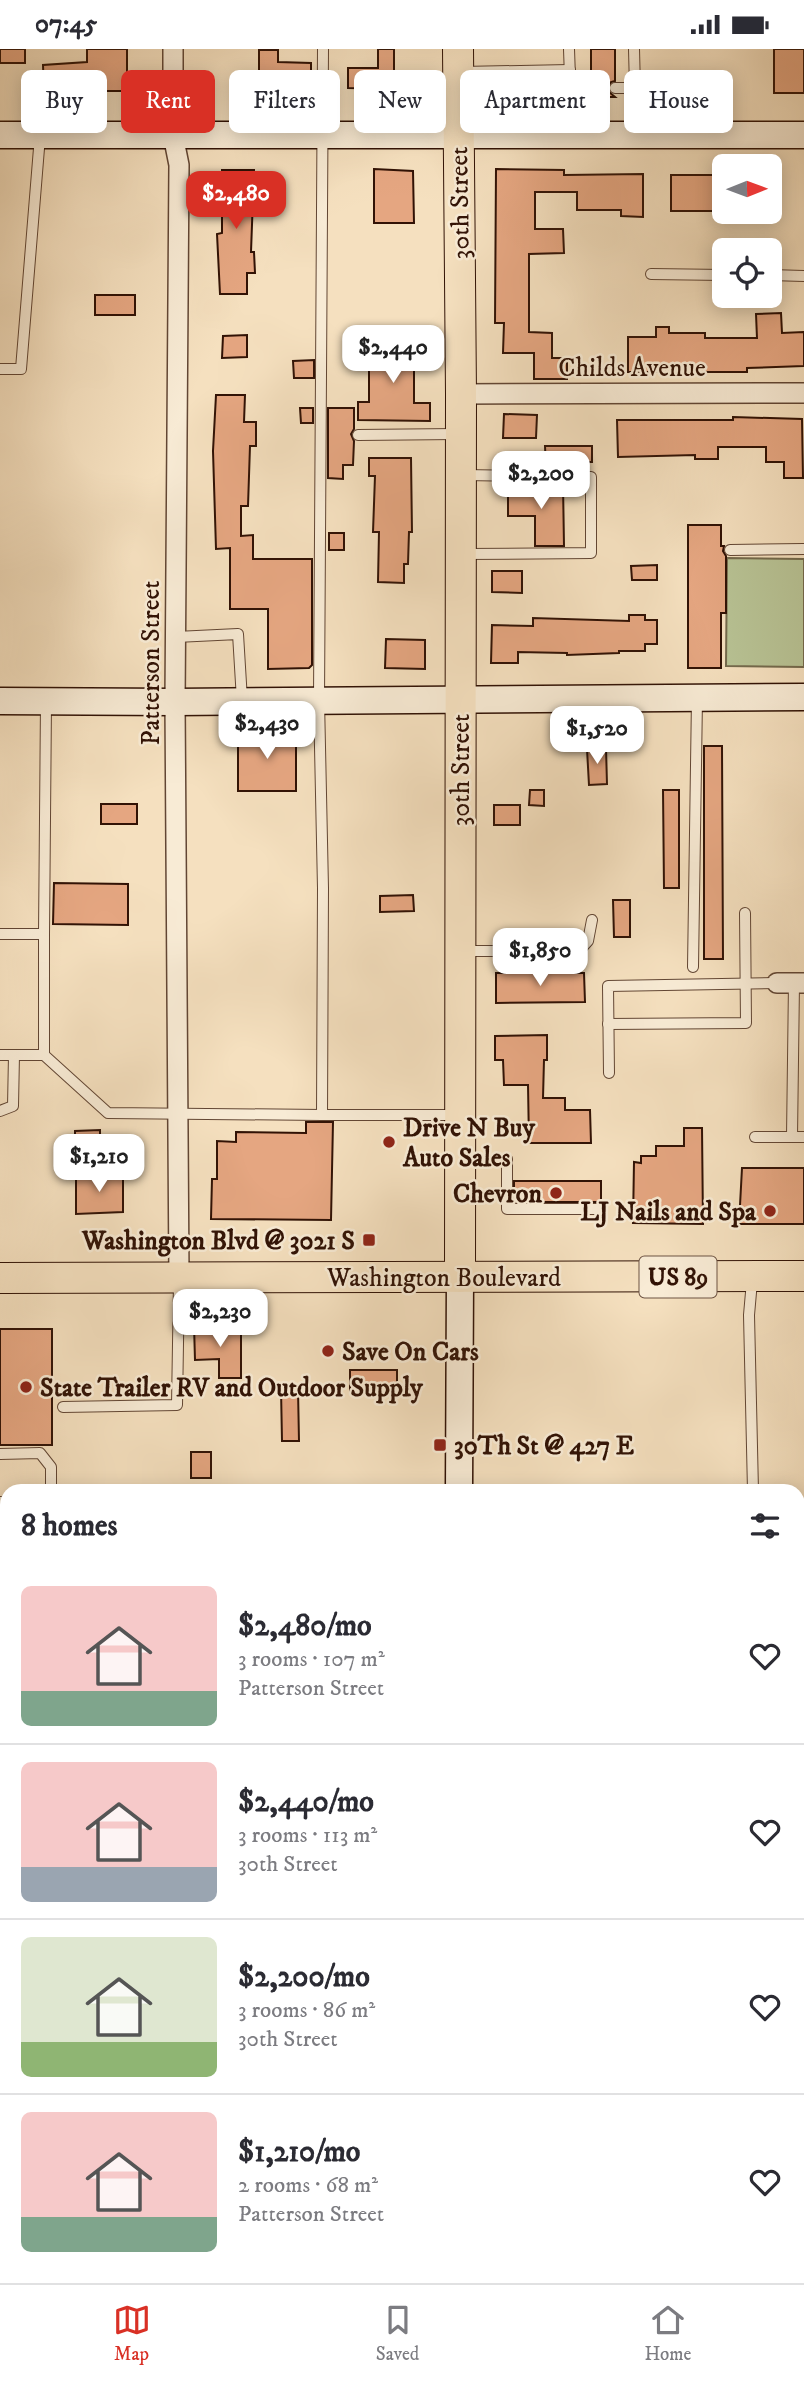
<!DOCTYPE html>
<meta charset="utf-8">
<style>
body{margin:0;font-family:"IM FELL DW Pica",serif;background:#f7f7f7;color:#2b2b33;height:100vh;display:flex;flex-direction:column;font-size:26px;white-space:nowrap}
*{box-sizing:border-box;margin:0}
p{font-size:23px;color:#7c7c81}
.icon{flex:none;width:38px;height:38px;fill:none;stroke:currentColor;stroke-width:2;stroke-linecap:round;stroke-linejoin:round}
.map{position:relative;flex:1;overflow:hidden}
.details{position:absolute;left:0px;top:1435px;width:805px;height:800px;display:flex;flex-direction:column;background:#fff;border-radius:21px 21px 0 0;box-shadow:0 4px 18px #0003}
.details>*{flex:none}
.guide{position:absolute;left:21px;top:21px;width:763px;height:63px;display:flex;gap:14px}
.needle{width:46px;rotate:89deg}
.buttons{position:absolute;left:712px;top:105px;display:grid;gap:14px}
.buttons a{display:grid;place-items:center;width:70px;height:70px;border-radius:10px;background:#fff;box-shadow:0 4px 18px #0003;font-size:35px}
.price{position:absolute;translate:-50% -60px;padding:0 16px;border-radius:14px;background:#fff;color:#222;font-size:23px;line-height:46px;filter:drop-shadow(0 2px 4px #0008)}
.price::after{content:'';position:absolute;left:50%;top:42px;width:21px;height:16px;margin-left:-10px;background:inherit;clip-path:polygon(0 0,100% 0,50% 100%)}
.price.current{background:#d93025;color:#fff}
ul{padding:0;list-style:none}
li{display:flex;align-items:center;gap:21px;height:175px;padding:0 21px}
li+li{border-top:2px solid #e1e1e2}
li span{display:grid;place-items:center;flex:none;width:196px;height:140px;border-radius:10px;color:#555}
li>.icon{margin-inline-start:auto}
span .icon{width:84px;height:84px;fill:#fffc;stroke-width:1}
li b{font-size:30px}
h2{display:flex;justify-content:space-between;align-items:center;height:84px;padding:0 21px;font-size:30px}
.pill{padding:0 24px;border-radius:10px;background:#fff;box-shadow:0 4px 18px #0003;font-size:24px;line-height:63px}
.pill.current{background:#d93025;color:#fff}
.status{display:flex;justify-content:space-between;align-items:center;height:49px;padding:0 35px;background:#fff;direction:ltr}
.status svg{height:19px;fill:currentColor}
.tabs{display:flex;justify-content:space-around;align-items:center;height:98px;border-top:2px solid #e1e1e2;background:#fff;font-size:19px;color:#7c7c81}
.tabs a{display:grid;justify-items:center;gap:4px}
.tabs .current{color:#d93025}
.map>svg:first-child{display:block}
</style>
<div class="status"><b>07:45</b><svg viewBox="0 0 49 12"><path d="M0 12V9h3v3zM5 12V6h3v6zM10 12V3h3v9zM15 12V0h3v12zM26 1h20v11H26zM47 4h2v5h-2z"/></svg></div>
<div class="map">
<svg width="804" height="2234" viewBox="0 0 804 2234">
<rect width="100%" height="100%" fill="#f5e0bf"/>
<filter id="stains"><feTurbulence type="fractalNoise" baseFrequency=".00286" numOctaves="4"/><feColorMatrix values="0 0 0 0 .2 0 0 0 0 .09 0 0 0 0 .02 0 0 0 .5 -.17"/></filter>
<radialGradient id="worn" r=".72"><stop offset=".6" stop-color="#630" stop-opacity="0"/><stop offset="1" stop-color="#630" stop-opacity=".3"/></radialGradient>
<path fill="#b8c395" stroke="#746a4d" stroke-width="2" d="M727,509L804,510V618L726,617Z"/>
<g fill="#e5a681" stroke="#311205" stroke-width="2">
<rect x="0" y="0" width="25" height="14"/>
<path d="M87,0H127V42H44L43,16L87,13Z"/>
<path d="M378,0H394V40L348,39V19H378Z"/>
<path d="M591,0H615V32L611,33L608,38L609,43L615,48H591L598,40L597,35L591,32Z"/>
<rect x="774" y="0" width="30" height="44"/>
<path d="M259,1H278V13L311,14V45L259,43Z"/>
<path d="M374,120L413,122L414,174H374Z"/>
<path d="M496,120L564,121V126L643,125V168L621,167V161H577V143H535V180H563L564,204L529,205V283L552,284V309H567V330H534V304H503L504,274H495Z"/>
<path d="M222,121H254L251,203H254L255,224H247V245H220L217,185L222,184V160H219L217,127H222Z"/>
<rect x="671" y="126" width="47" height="36"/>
<rect x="95" y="246" width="40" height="20"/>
<path d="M781,264L782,284L804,283V317L747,319V323H628V288H656V278H669V284H705V289H757L756,265Z"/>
<path d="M247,286V308L222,309L223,287Z"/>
<path d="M378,287H411V318H414V354H430V372L358,371V353H369V317H378Z"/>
<path d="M314,311V329H294L293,312Z"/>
<path d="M216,346H245L244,373H256V397H250L248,457H241V487L253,486V510H312V616L309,619L268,620V560H230V499L216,500L213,402Z"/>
<path d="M300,359H313V374H301Z"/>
<path d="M328,359H354V380L351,385L354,392L353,416H343V430L328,429Z"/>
<path d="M504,365L537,366L536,389H503Z"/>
<path d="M733,368L802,370L803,429H784V413H766V398H718V410H695V406L618,408L617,371H733Z"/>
<path d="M545,397H592V413H572V420H546Z"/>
<path d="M369,409H411L412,483H409L408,515H404V534L378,533L379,483H373L375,427H369Z"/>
<path d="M546,435H563L564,497H535V467H508V438H546Z"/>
<path d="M688,476H721V497H724L723,502L726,507V564H721V619H688Z"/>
<rect x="329" y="484" width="15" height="17"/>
<path d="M657,516V531H632L631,517Z"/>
<path d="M492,522H522V544L492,543Z"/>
<path d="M629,566H645V571H657V595H645V602H619V604L567,606V604L518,603V614H491L492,576L533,577V569L629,572Z"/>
<path d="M386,590L425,591V620L385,619Z"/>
<rect x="238" y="681" width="58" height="61"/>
<path d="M704,697H722L723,910H704Z"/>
<path d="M606,699L607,735L589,736L587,700Z"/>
<path d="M530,741H544V757L529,756Z"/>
<path d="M663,741H679V839H664Z"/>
<rect x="101" y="755" width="36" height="20"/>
<rect x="494" y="756" width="26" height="20"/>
<path d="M54,834L128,835V876L53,875Z"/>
<path d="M413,846L414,862L380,863V847Z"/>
<path d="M613,851H630V888H614Z"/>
<path d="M496,924H584L585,953L496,954Z"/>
<path d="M547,986V1011H544L543,1049H565V1061H590L591,1094H529L528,1036H504L503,1011H495V987Z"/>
<path d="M306,1073H333L331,1171L211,1170L212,1130H217V1092L236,1093V1083L306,1084Z"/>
<path d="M684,1079H702L703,1175L633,1174L634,1113L641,1114V1107H656V1097H684Z"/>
<path d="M100,1081V1097L75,1098V1082Z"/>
<path d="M742,1119H804V1175H739Z"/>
<path d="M76,1126H123V1163L76,1165Z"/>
<rect x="514" y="1132" width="87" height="21"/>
<path d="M194,1276H209V1280H241V1329H219V1310L195,1311Z"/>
<rect x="0" y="1280" width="52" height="116"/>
<path d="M350,1321H397V1343L350,1342Z"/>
<path d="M281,1340H298L299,1392H282Z"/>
<rect x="191" y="1403" width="20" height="26"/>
</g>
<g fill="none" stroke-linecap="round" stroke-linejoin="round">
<defs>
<g id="lane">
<path d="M323,0L319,651L323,839L322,1066H456"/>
<path d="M569,0L572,85"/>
<path d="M634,0L635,39"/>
<path d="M462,23L570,21"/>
<path d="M570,39H591"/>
<path d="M615,39H635V84"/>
<path d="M651,225L724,226"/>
<path d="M770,226L804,227"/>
<path d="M0,320H21L40,87"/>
<path d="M358,386L456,385"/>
<path d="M730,501L804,500"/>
<path d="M463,505L591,504V428L464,426"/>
<path d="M176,588L238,585L242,651"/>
<path d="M0,885H44V1006H0"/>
<path d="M44,885L46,653"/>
<path d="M464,902H579L588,892L592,871"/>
<path d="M693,918L697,649"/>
<path d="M608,975L746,974L745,864"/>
<path d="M44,1006L108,1064L322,1066"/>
<path d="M609,1024L608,937L777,934"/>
<path d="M0,1062L13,1057L14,1006"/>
<path d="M755,1088H804"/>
<path d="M792,1088L794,934"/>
<path d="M507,1110V1160H602"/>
<path d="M752,1232L749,1266L753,1442"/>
<path d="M63,1358L177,1356L179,1233"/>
<path d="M0,1405L40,1404L51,1418V1442"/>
<path d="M0,1453H7"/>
<path d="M798,1486L804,1487"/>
<path d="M0,1647H7"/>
<path d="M0,1942H7"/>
<path d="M0,2214H7"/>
</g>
<g id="street">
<path d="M173,0V86L179,116L175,653L179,1229"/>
<path d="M461,345L804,344"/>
<path d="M777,934H804"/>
<path d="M0,1517H7"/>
<path d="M0,1798H7"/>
<path d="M798,1798H804"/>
<path d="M798,2077L804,2078"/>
<path d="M0,2079H7"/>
</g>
<g id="secondary">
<path d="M0,86H804"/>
<path d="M0,652L175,653L804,648"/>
<path d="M459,1442L460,1228"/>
<path d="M458,2234V2228"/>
</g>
<g id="primary">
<path d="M458,0L461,345L460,1228"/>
<path d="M0,1229L804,1227"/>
</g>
</defs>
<use href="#lane" stroke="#624634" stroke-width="12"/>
<use href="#street" stroke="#624634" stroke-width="22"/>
<use href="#secondary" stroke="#311205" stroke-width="29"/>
<use href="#primary" stroke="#311205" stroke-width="32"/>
<use href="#lane" stroke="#f8ebd5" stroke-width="10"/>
<use href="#street" stroke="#f8ebd5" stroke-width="19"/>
<use href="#secondary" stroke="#f8ebd5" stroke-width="26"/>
<use href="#primary" stroke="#f5e0bf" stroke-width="30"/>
</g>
<g fill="#8f2418" stroke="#f8ebd5" stroke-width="2.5">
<circle cx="389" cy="1093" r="7"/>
<circle cx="556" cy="1144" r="7"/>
<circle cx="770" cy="1162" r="7"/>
<rect x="362" y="1184" width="14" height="14" rx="3.5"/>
<circle cx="328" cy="1302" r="7"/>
<circle cx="26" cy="1338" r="7"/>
<rect x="433" y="1389" width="14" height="14" rx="3.5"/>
</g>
<g text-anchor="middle" stroke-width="5" stroke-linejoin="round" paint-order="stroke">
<rect fill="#f8ebd5" stroke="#6d5343" stroke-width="2" x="639.5" y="1207.5" width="77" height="41" rx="5"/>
<g font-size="24" font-weight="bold" fill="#311205">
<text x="678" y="1236">US 89</text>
</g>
<g font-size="26" fill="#311205" stroke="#f8ebd5">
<text transform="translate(459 154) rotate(-91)" y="9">30th Street</text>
<text x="632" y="327">Childs Avenue</text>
<text transform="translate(150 614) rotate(-90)" y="9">Patterson Street</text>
<text transform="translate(460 721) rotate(-90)" y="9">30th Street</text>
<text x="444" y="1237">Washington Boulevard</text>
</g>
<g font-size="26" font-weight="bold" fill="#311205" stroke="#f8ebd5" text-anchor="start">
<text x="403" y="1087">Drive N Buy<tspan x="403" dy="30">Auto Sales</tspan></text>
<text x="542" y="1153" text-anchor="end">Chevron</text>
<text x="756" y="1171" text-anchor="end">LJ Nails and Spa</text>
<text x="355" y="1200" text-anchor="end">Washington Blvd @ 3021 S</text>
<text x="342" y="1311">Save On Cars</text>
<text x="40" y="1347">State Trailer RV and Outdoor Supply</text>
<text x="454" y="1405">30Th St @ 427 E</text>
</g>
</g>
<rect width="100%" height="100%" filter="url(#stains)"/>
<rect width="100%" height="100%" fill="url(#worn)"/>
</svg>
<div class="buttons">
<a><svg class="needle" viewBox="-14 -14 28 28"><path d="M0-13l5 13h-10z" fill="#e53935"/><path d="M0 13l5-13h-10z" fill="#7c7c81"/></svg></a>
<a><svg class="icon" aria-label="locate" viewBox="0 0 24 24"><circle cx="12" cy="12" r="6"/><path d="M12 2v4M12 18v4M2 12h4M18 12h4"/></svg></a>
</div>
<b class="price current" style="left:236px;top:182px">$2,480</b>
<b class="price" style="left:393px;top:336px">$2,440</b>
<b class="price" style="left:541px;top:462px">$2,200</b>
<b class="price" style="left:267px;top:712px">$2,430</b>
<b class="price" style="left:597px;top:717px">$1,520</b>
<b class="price" style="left:540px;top:939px">$1,850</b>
<b class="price" style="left:99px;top:1145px">$1,210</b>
<b class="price" style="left:220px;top:1300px">$2,230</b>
<div class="guide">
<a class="pill">Buy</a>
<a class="pill current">Rent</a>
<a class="pill">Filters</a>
<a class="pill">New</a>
<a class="pill">Apartment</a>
<a class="pill">House</a>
</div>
<section class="details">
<h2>8 homes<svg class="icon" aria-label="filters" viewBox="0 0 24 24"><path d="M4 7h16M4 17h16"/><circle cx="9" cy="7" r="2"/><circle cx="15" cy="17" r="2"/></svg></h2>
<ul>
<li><span style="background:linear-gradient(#f6c9c9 75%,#7fa58c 0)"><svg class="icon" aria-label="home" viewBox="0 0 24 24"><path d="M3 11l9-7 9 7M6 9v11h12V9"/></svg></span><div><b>$2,480/mo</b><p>3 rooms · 107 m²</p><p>Patterson Street</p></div><svg class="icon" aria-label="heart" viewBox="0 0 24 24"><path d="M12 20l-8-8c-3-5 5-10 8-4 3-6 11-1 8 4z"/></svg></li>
<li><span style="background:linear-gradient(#f6c9c9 75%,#9aa5b1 0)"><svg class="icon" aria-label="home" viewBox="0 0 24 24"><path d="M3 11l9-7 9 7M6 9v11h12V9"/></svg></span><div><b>$2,440/mo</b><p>3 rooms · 113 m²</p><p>30th Street</p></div><svg class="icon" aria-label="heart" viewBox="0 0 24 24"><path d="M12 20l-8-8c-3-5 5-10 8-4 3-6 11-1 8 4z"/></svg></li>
<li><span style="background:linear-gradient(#dfe7d0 75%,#8fb573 0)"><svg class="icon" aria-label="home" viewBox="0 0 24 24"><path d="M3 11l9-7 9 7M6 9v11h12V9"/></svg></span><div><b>$2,200/mo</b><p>3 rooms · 86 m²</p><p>30th Street</p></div><svg class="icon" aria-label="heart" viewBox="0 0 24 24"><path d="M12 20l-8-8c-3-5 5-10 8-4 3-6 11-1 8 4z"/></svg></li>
<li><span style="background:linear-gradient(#f6c9c9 75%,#7fa58c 0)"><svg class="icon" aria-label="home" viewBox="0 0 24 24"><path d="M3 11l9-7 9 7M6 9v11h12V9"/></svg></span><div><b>$1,210/mo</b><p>2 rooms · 68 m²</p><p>Patterson Street</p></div><svg class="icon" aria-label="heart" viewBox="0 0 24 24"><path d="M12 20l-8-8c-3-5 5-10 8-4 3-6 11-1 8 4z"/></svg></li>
</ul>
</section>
</div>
<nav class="tabs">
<a class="current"><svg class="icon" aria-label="map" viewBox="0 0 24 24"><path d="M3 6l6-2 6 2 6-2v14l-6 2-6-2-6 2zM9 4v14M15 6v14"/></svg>Map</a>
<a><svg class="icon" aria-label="saved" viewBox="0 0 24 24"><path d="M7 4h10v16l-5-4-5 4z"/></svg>Saved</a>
<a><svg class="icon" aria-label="home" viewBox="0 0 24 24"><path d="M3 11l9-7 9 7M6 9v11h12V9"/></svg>Home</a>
</nav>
